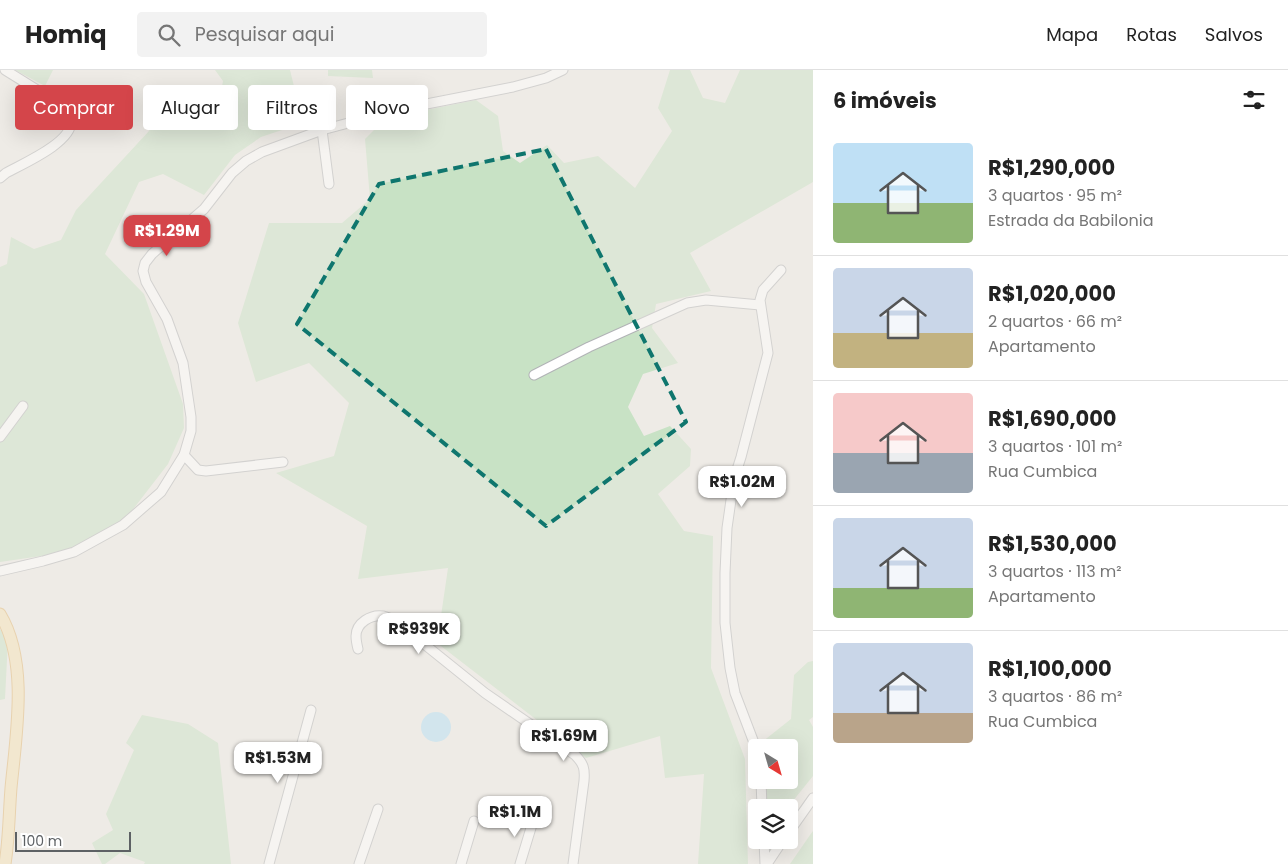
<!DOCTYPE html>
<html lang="pt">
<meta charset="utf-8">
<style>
body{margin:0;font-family:Poppins,sans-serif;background:#f2f2f2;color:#222;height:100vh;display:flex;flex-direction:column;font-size:19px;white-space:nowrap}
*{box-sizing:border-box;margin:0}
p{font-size:16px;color:#767676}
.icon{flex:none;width:28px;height:28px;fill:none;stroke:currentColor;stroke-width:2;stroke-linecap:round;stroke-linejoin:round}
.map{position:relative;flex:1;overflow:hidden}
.side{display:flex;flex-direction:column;background:#fff;width:475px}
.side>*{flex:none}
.banner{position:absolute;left:15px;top:15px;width:475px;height:45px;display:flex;gap:10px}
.needle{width:32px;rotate:143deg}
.buttons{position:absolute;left:748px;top:669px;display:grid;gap:10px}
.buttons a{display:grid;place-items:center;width:50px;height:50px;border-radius:5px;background:#fff;box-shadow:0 5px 20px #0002;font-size:25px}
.scale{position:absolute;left:15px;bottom:12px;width:116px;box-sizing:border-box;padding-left:5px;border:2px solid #5d6164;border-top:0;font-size:14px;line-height:18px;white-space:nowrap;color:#5d6164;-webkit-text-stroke:4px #fff;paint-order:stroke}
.price{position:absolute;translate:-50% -42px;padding:0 11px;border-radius:10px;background:#fff;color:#222;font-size:16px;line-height:32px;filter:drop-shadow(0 1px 2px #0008)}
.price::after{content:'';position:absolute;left:50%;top:30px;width:15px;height:11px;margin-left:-8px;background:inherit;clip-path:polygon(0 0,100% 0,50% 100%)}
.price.selected{background:#d4454a;color:#fff}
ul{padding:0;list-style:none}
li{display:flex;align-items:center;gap:15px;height:125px;padding:0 20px}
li+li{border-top:1px solid #e0e0e0}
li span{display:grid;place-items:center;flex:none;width:140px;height:100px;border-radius:5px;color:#555}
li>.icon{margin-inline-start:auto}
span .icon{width:60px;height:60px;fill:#fffc;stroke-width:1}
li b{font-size:21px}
h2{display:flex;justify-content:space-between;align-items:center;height:60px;padding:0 20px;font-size:21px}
.pill{padding:0 18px;border-radius:5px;background:#fff;box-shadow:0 5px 20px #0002;font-size:18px;line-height:45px}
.pill.selected{background:#d4454a;color:#fff}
header{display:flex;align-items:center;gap:30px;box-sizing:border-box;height:70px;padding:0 25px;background:#fff;border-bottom:1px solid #e0e0e0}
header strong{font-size:24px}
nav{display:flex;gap:28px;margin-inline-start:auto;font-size:18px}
.search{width:350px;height:45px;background:#f2f2f2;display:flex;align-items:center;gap:12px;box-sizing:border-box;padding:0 18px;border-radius:5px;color:#767676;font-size:19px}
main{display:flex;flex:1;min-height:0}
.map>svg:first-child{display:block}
</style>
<header>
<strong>Homiq</strong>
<div class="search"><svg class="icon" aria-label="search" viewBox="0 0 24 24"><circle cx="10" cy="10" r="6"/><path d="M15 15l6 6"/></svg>Pesquisar aqui</div>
<nav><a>Mapa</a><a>Rotas</a><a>Salvos</a></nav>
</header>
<main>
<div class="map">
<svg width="813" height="794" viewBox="0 0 813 794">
<rect width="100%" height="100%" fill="#eeebe6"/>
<g fill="#c8e2c5">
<path d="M15,0H53L45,16Z"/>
<path d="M215,0H290L303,53L261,67L235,85L204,125L163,104L139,112L105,184L144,224L183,334L184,358L168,394L124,451L69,482L0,492V197L7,194L11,167L34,179L61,170L76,140L149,61L166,25L220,27L223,11Z"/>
<path d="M328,0H372L373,8L328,6Z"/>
<path d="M670,0H690L703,28L725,33L740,0H813V112L690,183L711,221L656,234L652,258L678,293L643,304L628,337L644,366L670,356L691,379L690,396L658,424L684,461L713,466L711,598L745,689L748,794H698L704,704L665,708L660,666L586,688L437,573L448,498L358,509L367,456L276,403L334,386L349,333L309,293L256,312L238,253L269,153H342L370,129L365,69L386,48L476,30L498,46L503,81L520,93L547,75L564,93L598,86L635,118L672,61L658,38Z"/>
<path d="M0,559L8,570L5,629L0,630Z"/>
<path d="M813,591V647L809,650L813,657V706L788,737H764L763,710H789V678L762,677V672L791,649L794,605L808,592Z"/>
<path d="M142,645L188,654L218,673L231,794H144L145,792L120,783L105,794H102L92,773L113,760L106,744L134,680L126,673Z"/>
<path d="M813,761V794H790L810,765Z"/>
</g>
<circle fill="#afdef5" cx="436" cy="657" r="15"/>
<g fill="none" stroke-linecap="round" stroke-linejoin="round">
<defs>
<g id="minor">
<path d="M322,60L329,114"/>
<path d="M0,108L6,103C22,94 74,72 71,50C70,44 66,40 63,36L5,0"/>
<path d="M534,305L589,277L687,233L706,230L760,235"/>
<path d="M0,367L23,336"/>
<path d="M184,385L198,400L206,401L283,392"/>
<path d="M0,501L43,491L74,482L123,455L161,422L184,385L191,361V347L183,293L167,249L146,212L143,201L145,193L152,184L204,139L232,103L246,91L262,82L322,60L401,39L513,17L546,8L563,0"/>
<path d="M358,579C357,575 356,570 356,566C356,553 371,544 383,546C388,547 393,550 398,553L485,623L575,685C584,694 585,699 584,711L573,794"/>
<path d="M756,678L735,623L730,598L725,553V503L727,458L734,409L741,387L768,283L760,230L763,220L781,200"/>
<path d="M761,710L762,738"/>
<path d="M789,762L813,728"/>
<path d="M764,770L765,794"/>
<path d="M269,794L311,640"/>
<path d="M359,794L378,739"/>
<path d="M461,794L474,751"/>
<path d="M520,794L534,748"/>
<path d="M767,794L783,770"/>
</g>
<path id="major" d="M0,544C29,592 16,665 11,718C9,743 9,769 5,794"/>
</defs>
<use href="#minor" stroke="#b1b3b6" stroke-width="11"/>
<use href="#major" stroke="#e0b36c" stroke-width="13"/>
<use href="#minor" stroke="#fff" stroke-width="9"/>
<use href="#major" stroke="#f5e3b3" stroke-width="11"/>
</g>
<path d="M0 0H813V794H0ZM546,79L686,352L546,456L297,254L379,114Z" fill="#eeebe6" fill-opacity=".55" fill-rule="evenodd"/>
<path fill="none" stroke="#0f766e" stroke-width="4" stroke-dasharray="10 6" stroke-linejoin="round" d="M546,79L686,352L546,456L297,254L379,114Z"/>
</svg>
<div class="buttons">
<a><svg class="needle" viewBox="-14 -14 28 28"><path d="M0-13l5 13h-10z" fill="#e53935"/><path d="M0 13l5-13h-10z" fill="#767676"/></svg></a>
<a><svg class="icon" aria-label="layers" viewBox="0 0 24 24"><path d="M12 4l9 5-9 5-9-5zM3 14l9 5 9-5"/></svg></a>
</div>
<div class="scale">100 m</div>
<b class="price selected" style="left:167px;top:187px">R$1.29M</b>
<b class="price" style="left:742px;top:438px">R$1.02M</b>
<b class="price" style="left:419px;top:585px">R$939K</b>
<b class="price" style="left:564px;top:692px">R$1.69M</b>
<b class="price" style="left:278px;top:714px">R$1.53M</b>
<b class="price" style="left:515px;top:768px">R$1.1M</b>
<div class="banner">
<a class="pill selected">Comprar</a>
<a class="pill">Alugar</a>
<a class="pill">Filtros</a>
<a class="pill">Novo</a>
</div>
</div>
<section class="side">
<h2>6 imóveis<svg class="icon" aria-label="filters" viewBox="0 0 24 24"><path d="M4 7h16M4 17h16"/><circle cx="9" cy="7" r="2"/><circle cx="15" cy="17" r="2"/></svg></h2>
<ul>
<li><span style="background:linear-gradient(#bfe0f5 60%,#8fb573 0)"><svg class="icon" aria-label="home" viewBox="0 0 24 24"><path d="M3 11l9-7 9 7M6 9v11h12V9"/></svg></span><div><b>R$1,290,000</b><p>3 quartos · 95 m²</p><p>Estrada da Babilonia</p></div></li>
<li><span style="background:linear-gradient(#c9d6e8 65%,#c2b280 0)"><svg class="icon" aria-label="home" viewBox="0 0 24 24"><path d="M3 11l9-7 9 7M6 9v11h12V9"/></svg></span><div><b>R$1,020,000</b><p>2 quartos · 66 m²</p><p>Apartamento</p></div></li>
<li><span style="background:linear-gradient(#f6c9c9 60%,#9aa5b1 0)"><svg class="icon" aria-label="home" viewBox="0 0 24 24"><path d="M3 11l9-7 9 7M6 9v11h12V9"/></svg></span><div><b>R$1,690,000</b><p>3 quartos · 101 m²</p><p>Rua Cumbica</p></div></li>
<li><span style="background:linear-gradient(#c9d6e8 70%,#8fb573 0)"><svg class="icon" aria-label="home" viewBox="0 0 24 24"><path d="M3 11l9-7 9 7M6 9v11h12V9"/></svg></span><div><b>R$1,530,000</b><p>3 quartos · 113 m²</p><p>Apartamento</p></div></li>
<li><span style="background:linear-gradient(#c9d6e8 70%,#b9a48a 0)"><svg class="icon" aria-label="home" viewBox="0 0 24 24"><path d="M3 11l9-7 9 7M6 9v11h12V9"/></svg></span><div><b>R$1,100,000</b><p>3 quartos · 86 m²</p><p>Rua Cumbica</p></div></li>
</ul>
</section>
</main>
